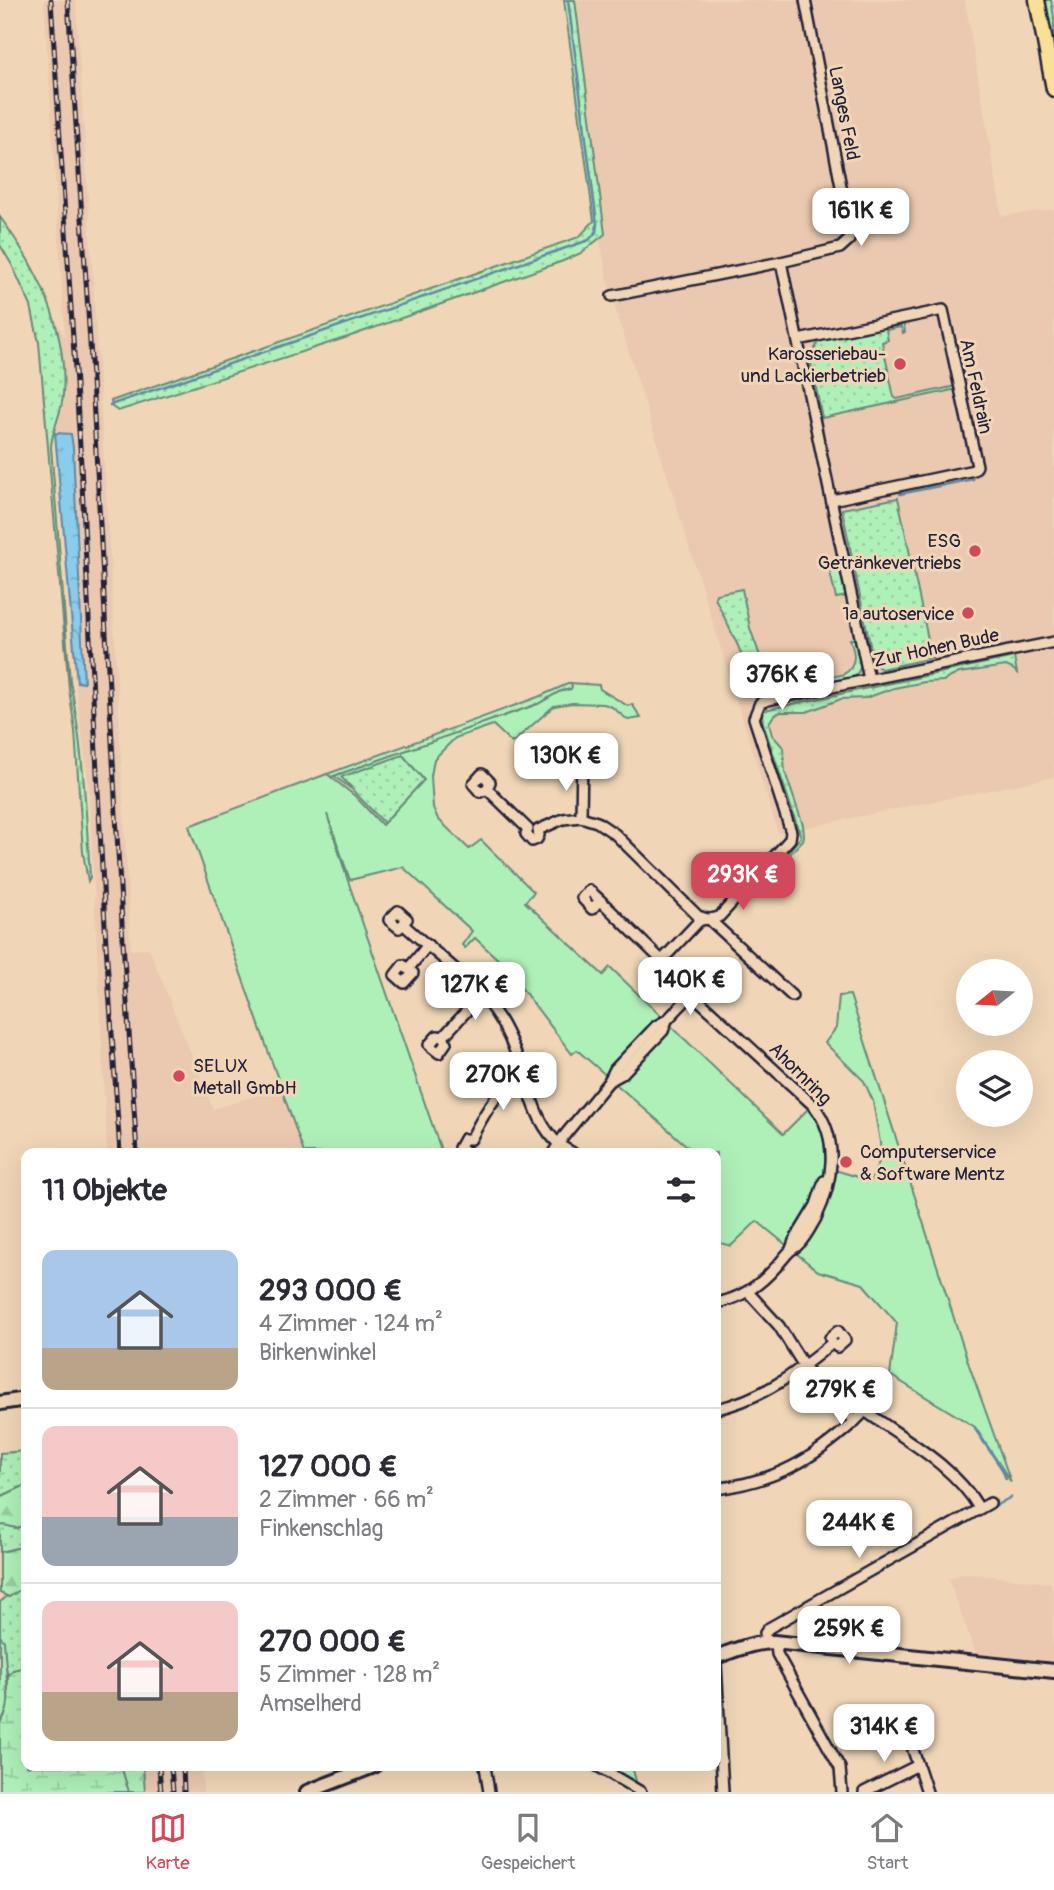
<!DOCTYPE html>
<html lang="de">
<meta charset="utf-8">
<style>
body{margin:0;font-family:Pangolin,sans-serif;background:#f7f7f7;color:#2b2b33;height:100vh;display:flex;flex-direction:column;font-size:26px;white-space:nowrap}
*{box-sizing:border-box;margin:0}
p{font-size:23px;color:#7c7c81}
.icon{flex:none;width:38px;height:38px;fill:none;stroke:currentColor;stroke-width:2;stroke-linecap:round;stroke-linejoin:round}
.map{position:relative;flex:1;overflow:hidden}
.drawer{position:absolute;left:21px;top:1148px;width:700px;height:623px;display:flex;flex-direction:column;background:#fff;border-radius:14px;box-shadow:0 7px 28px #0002}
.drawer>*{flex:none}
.needle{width:46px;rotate:252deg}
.tools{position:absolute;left:956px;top:959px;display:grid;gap:14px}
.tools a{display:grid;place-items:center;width:77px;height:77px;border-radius:50%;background:#fff;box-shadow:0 7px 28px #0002;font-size:35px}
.price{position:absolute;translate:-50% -60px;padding:0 16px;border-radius:14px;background:#fff;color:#222;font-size:23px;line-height:46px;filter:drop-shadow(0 2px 4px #0008)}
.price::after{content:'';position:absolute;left:50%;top:42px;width:21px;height:16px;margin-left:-10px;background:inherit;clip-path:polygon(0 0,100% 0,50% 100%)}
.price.current{background:#d1495b;color:#fff}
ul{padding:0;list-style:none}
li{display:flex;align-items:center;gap:21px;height:175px;padding:0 21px}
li+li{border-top:2px solid #e1e1e2}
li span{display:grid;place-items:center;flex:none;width:196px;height:140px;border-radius:14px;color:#555}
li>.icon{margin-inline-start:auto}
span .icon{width:84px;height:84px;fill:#fffc;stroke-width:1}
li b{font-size:30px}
h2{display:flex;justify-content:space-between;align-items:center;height:84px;padding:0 21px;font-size:30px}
.dock{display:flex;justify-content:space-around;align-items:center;height:98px;border-top:2px solid #e1e1e2;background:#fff;font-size:19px;color:#7c7c81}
.dock a{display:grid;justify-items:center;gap:4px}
.dock .current{color:#d1495b}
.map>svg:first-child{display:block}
</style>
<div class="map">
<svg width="1054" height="1792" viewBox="0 0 1054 1792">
<defs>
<pattern id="grass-dots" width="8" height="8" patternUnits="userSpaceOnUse" patternTransform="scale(1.75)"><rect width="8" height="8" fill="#aff0b9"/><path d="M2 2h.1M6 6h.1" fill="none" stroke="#96cea0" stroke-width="1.8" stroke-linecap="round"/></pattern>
<pattern id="forest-firs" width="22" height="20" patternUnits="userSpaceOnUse" patternTransform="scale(1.75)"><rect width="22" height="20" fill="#aff0b9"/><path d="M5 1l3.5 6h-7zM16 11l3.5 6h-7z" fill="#96cea0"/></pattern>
<pattern id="wetland-marsh" width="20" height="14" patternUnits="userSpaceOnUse" patternTransform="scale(1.75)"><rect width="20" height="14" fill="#aff0b9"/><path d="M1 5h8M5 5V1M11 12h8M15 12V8" fill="none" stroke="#96cea0"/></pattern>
<pattern id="water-ripples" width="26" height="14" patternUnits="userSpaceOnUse" patternTransform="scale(1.75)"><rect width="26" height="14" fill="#89cceb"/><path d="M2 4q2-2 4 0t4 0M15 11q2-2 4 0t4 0" fill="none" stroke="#76afca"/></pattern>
</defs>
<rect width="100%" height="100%" fill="#f0d6b7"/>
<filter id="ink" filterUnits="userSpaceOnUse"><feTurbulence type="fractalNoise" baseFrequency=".0143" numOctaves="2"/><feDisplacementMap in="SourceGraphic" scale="14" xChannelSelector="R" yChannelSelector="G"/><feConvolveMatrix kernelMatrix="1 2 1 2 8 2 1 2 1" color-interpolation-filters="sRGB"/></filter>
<g filter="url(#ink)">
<g fill="#ebc9b0">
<path d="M44,0H76L114,623L131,950L149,948L213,1109L280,1088L303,1153H107L89,789L74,674L53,418L34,309L13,263L33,267L57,323L65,337Z"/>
<path d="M569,0H965L1002,216L1054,209V777L778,833L611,295L599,237Z"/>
<path d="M965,1573L1051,1583L1054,1594L1052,1661L976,1654L948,1579Z"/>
<path d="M144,1766H202L203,1792H145Z"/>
</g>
<g fill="url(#grass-dots)" stroke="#68897a" stroke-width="2">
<path d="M564,0H575L605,234L581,253L563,261L348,337L118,411L112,407L111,401L579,237L594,221Z"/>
<path d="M1042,0H1051L1054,17V63Z"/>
<path d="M0,217C38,269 68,328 63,395C62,413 52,429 51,447L70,681C83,746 86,811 90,877L88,881L83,853L75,731L69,689L39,343L31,306L12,265L0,245Z"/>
<path d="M901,324L904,325L905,332L903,333L901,327L886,330L888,340L882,342L894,397L897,399L956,386L957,389L822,418L810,358L819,341Z"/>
<path d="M898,498L932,658L881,669L874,664L842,509Z"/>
<path d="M841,565L847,596L836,598L830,572Z"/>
<path d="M742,589L750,628L774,695L759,699L738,646L715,598L716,594Z"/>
<path d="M850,639H856L861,666L856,676L847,680L782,693L778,682L823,672C836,680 853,675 854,657C854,651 852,645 850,639Z"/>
<path d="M1014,657L1017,673L1013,669L1006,666L959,673L943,681L925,682L894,688L866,698L841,699L807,712H781L774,715L769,723L772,735L783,747L785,772L803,825L804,836L803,840L785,859L788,866L781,860L801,837L763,723L762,714L765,710Z"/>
<path d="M570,683L573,686L571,689L559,692L538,704L334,776L331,777L327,774L538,697Z"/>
<path d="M402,754L424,780L384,823L340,777Z"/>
<path d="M26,1451V1485L0,1497V1453Z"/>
<path d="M4,1524L16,1528L26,1525V1546L0,1552V1526Z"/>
<path d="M26,1581V1679L8,1676L0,1640V1602Z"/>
</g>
<g fill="url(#forest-firs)" stroke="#68897a" stroke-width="2">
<path d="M26,1485V1525L16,1528L4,1525L0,1526V1497Z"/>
<path d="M26,1546V1586L9,1597L0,1593V1552Z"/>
<path d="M0,1636L4,1641L9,1706L0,1724Z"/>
<path d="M117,1766H143L145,1792H124Z"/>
</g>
<path fill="url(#wetland-marsh)" stroke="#68897a" stroke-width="2" d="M26,1667V1766H121L129,1792H0V1723C12,1709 7,1693 8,1676L13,1670Z"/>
<g fill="#aff0b9" stroke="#68897a" stroke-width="2">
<path d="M570,683L599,685L600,689L628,706L632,704L641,718L628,720L612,707L604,704L572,703L554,706L512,743L493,725L455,738L434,759L431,776L433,808L438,819L469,849L481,840L534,892L525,902L603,975L610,967L783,1134L808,1109C827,1131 825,1139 825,1167L871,1181L881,1157L880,1142L873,1101L864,1081L825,1043L836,1028L839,996L850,995L969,1365L1011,1482L975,1427L890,1375L897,1323L863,1284L818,1271L757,1221L731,1246L716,1242V1153H695L577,1050L572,1054L503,964L475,938L465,948L462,945L472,931L403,867L350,880L327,814L347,878L442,1153H304L189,826L327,774L355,796L382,825L424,780L403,755L341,777L351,787L350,788L334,776L538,704L559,692L571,689L572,686Z"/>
<path d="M604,1766H632L637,1785Z"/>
</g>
<path fill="url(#water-ripples)" stroke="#6088a5" stroke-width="2" d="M55,433L71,434L73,448L84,683L77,682Z"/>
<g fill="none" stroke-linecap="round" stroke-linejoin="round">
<g stroke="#6088a5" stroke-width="2.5">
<path d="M110,405L589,240L596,232L597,224L568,0"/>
<path d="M900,494L973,479"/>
<path d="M975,1429L1002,1469L1006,1479"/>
<path d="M988,1510L1011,1497"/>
</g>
<defs>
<g id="street">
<path d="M781,262L869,679"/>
<path d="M612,296L781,262L840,248L849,240L850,233L805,0"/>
<path d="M798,340L943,310L977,466L974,470L832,500"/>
<path d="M487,789L480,792L473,784L482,774L490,782L487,789L528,829L526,834L532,841L537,839L539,835L538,830L563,819L581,817L597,822L615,834L698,916L710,920L792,996"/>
<path d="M581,817L582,757L588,755V744L574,745V755L582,757"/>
<path d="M600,900L589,890L582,898L592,909L600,900L688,986L692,994L814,1106C840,1139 833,1183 816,1218C811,1227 805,1239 798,1245C795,1248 792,1249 789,1252C784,1257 780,1263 775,1268C759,1286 739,1299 716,1303"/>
<path d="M403,924L399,928L389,920L398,911L407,919L403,924C434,953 472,978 496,1014C508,1032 516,1052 523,1073C532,1098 538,1127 560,1145C563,1148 569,1150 573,1153"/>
<path d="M664,961V958L699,921C706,917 713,921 720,916L790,839L791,832L754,718L760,703L768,700L1054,642"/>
<path d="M408,969L413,973L404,983L395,975L403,965L408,969L428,945"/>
<path d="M443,1037L446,1043L439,1053L429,1045L437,1036L443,1037L481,995"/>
<path d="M609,1081L622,1074L663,1031L667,1020"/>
<path d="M469,1153L459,1148L464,1139H471C485,1112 497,1090 523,1074"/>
<path d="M553,1153L564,1136L609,1081L615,1069L656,1026L667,1020L692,994"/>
<path d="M791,1249L794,1241L816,1205L824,1181"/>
<path d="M748,1292L779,1326L804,1366L822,1387L855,1421L865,1411C904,1439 954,1465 979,1508"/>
<path d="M716,1409C760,1400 798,1372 832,1343L837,1347L845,1340L838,1331L830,1338L832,1343"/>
<path d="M845,1409L853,1402L865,1411"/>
<path d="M716,1489C775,1481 811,1461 855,1421"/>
<path d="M765,1642V1633L769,1628L990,1503"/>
<path d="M776,1642L777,1654L840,1768L842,1792"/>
<path d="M716,1662L723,1792"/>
<path d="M913,1750L927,1792"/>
<path d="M485,1766L489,1792"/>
<path d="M597,1766L641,1792"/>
<path d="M864,1792L918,1765"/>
</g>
<g id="secondary">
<path d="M0,1403L26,1399"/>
<path d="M716,1657C735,1650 754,1642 774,1642L1054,1671"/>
<path d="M307,1792L374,1766"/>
</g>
<path id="primary" d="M1037,0L1054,89"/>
</defs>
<use href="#street" stroke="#22223b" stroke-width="14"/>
<use href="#secondary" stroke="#22223b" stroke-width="18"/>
<use href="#primary" stroke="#22223b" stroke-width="19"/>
<use href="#street" stroke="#f0d6b7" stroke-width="9"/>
<use href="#secondary" stroke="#f0d6b7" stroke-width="12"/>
<use href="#primary" stroke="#fadf96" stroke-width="14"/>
<defs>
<g id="rail">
<path d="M51,0L80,446L106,944L120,1153"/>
<path d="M68,0L90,343L123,942L137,1153"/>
<path d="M159,1766L161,1792"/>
<path d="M171,1766L173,1792"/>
<path d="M183,1766L184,1792"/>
</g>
</defs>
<use href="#rail" stroke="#22223b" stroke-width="5"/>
<use href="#rail" stroke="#f0d6b7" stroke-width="2.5" stroke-dasharray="8" stroke-linecap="butt"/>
</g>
</g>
<g fill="#d1495b" stroke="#f0d6b7" stroke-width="2.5">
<circle cx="900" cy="364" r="7"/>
<circle cx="975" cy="551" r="7"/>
<circle cx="968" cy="613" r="7"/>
<circle cx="179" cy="1076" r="7"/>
<circle cx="846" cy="1162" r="7"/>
</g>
<g text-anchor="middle" stroke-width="6" stroke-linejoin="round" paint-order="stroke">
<g font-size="19" fill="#22223b" stroke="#f0d6b7">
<text transform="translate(845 113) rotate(79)" y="7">Langes Feld</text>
<text transform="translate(977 386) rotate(78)" y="7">Am Feldrain</text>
<text transform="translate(936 647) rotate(-12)" y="7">Zur Hohen Bude</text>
<text transform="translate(801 1073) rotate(45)" y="7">Ahornring</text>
</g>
<g font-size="19" fill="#22223b" stroke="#f0d6b7" text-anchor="end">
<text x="886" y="360">Karosseriebau-<tspan x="886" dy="22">und Lackierbetrieb</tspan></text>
<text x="961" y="547">ESG<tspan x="961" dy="22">Getränkevertriebs</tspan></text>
<text x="954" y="620">1a autoservice</text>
<text x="193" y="1072" text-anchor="start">SELUX<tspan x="193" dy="22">Metall GmbH</tspan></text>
<text x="860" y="1158" text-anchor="start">Computerservice<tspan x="860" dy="22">&amp; Software Mentz</tspan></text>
</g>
</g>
</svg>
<div class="tools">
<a><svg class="needle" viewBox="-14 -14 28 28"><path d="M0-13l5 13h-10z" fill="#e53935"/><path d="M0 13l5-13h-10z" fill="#7c7c81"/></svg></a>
<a><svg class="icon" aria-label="layers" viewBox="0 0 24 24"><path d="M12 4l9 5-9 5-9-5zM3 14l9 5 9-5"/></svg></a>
</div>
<b class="price" style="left:861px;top:248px">161K €</b>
<b class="price" style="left:782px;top:712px">376K €</b>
<b class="price" style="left:566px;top:793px">130K €</b>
<b class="price current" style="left:743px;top:912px">293K €</b>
<b class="price" style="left:690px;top:1017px">140K €</b>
<b class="price" style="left:475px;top:1022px">127K €</b>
<b class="price" style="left:503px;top:1112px">270K €</b>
<b class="price" style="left:841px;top:1427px">279K €</b>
<b class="price" style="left:859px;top:1560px">244K €</b>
<b class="price" style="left:849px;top:1666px">259K €</b>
<b class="price" style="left:884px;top:1764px">314K €</b>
<section class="drawer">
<h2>11 Objekte<svg class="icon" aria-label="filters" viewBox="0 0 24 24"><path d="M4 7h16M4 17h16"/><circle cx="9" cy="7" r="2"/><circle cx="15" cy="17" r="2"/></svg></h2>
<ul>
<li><span style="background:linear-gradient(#a9c7e8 70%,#b9a48a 0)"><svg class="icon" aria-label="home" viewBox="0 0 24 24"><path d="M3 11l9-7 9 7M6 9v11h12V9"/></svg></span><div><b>293 000 €</b><p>4 Zimmer · 124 m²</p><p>Birkenwinkel</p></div></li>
<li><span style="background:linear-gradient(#f6c9c9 65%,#9aa5b1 0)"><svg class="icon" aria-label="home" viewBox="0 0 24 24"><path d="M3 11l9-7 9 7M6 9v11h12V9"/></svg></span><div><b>127 000 €</b><p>2 Zimmer · 66 m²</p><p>Finkenschlag</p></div></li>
<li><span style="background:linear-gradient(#f6c9c9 65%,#b9a48a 0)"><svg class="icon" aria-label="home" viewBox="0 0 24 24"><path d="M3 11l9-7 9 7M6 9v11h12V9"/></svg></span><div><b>270 000 €</b><p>5 Zimmer · 128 m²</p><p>Amselherd</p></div></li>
</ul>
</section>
</div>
<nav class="dock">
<a class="current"><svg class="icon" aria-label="map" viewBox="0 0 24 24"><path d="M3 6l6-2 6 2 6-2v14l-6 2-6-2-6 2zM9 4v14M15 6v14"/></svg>Karte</a>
<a><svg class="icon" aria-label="saved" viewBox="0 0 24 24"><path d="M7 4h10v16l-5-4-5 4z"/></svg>Gespeichert</a>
<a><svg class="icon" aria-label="home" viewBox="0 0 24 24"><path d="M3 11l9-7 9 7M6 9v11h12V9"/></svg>Start</a>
</nav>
